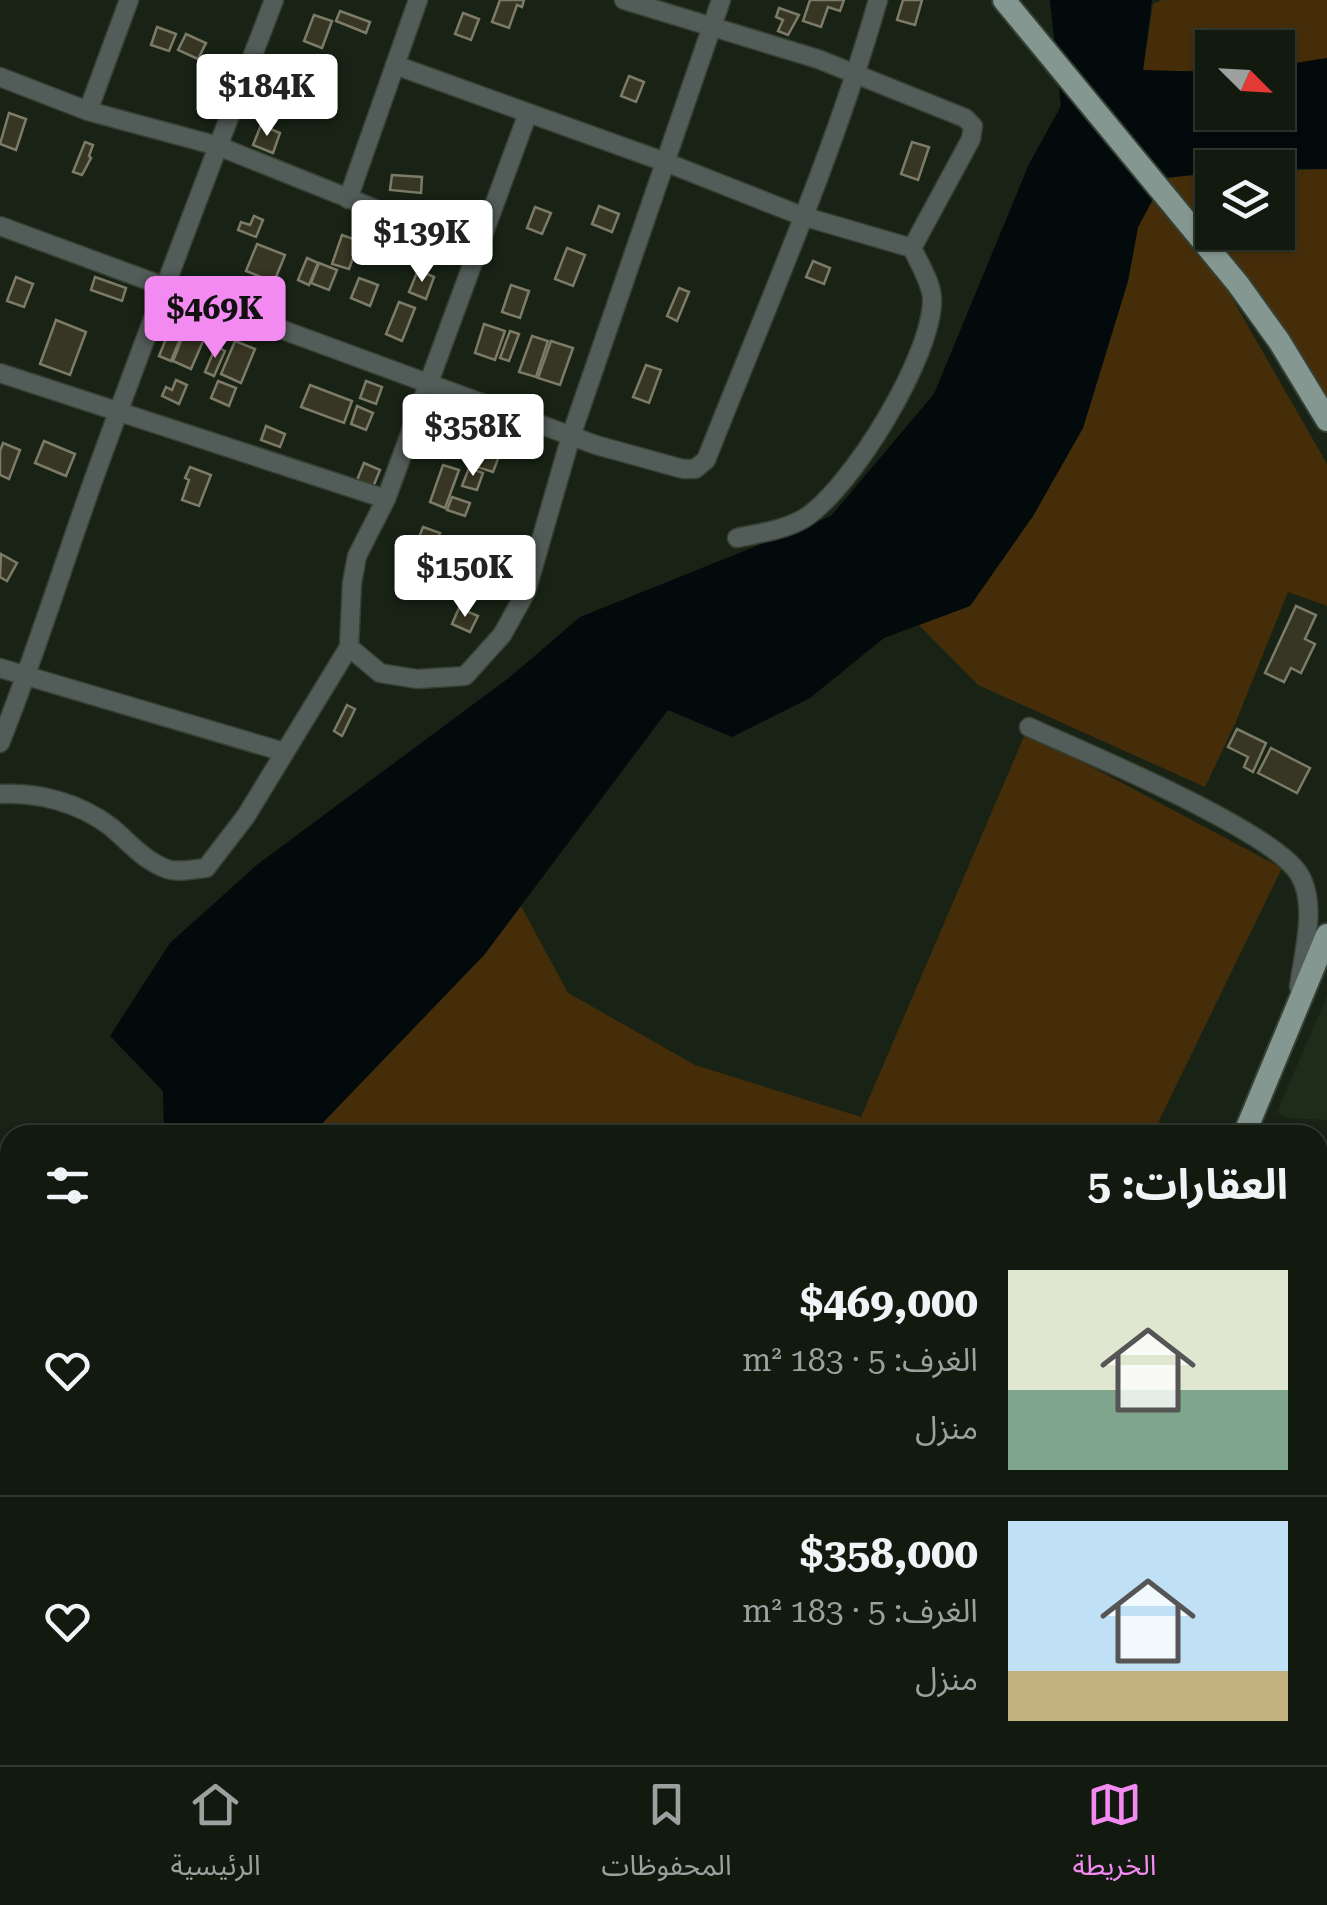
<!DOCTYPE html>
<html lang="ar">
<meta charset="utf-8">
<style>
body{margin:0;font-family:"Roboto Serif","Noto Sans Arabic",serif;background:#1b2319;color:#f1f3f6;direction:rtl;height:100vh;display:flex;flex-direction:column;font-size:38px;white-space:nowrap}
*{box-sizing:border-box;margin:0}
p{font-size:32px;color:#9ca19f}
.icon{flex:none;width:55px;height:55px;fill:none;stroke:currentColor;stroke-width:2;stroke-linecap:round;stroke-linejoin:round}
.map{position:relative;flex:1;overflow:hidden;direction:ltr}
.details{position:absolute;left:0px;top:1125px;width:1328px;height:640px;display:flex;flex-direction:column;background:#121a10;border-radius:30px 30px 0 0;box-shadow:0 2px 8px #0004,0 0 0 2px #313830;direction:rtl}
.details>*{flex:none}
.needle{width:65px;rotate:114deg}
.fabs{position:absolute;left:1195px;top:30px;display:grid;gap:20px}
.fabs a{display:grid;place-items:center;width:100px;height:100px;border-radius:0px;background:#121a10;box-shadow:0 2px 8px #0004,0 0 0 2px #313830;font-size:50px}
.price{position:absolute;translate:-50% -85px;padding:0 22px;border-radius:10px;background:#fff;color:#222;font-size:32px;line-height:65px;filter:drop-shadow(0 2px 5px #0008)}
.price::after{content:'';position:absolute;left:50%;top:60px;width:30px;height:22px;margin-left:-15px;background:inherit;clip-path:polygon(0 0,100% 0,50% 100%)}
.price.active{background:#f38af1;color:#111}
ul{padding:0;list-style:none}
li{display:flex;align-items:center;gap:30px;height:250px;padding:0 40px}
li+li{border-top:2px solid #313830}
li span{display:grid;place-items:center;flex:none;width:280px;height:200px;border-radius:0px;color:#555}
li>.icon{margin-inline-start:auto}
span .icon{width:120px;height:120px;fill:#fffc;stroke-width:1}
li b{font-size:42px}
h2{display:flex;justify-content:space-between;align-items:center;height:120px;padding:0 40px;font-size:42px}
.tab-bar{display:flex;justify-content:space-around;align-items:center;height:140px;border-top:2px solid #313830;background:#121a10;font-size:28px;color:#9ca19f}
.tab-bar a{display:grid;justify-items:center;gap:5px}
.tab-bar .active{color:#f38af1}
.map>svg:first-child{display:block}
</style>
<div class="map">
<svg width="1327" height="1765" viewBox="0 0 1327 1765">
<rect width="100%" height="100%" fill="#182315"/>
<path fill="#1e2d1a" d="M1327,996V1120L1287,1118L1277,1112Z"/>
<g fill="#462d0a">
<path d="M1162,0H1327V58L1278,66V48H1212V71H1143L1153,4Z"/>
<path d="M1327,169V401L1267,309L1167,178L1212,173V232H1278V171Z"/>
<path d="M1154,198L1224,284L1327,464V606L1288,592L1235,724L1205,787L978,685L919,625L970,606L1033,516L1083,428L1128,281L1138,227Z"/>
<path d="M1026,732L1282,868L1152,1135H311L484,955L521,906L568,993L695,1065L861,1117Z"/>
</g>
<g fill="#020a0c">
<path d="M1050,0H1152L1143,70L1212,72V112H1278V66L1327,58V169L1212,168V173L1164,178L1138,227L1128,281L1083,428L1033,516L970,606L884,638L810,698L732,737L668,710L484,955L311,1135H164L163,1091L110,1036L170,943L258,864L510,677L580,617L831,516L934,394L1029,164L1061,106Z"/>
<path d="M10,1262V1516L0,1523V1268Z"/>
</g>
<g fill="#373624" stroke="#7c7b67" stroke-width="2.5">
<path d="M500,0H524L522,7L517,5L509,28L492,22Z"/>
<path d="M810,0H844L840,11L828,7L821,27L803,21Z"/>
<path d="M903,0H922L915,25L897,20Z"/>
<path d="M779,8L799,15L788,35L778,31L783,20L776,17Z"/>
<path d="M340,11L370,22L366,33L336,21Z"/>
<path d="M463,13L479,19L471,40L455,34Z"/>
<path d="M314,15L332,21L322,48L304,41Z"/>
<path d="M157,27L176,34L169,51L151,45Z"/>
<path d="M186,34L206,43L198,59L178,50Z"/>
<path d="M295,57L314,64L305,89L286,82Z"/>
<path d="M629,76L644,82L636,102L621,96Z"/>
<path d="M9,113L26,119L16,150L0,144Z"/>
<path d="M261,125L280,133L273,153L253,145Z"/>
<path d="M85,142L93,145L89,156L91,158L82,175L73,172Z"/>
<path d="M912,142L929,147L918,180L901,174Z"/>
<path d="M392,175L422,177L421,193L390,190Z"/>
<path d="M599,206L619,214L612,232L592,224Z"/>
<path d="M535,207L551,213L542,234L527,228Z"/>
<path d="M254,216L263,220L256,237L238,230L241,222L250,225Z"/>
<path d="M342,235L359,241L349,269L332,264Z"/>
<path d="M257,244L285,255L274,282L246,271Z"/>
<path d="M567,248L585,255L573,286L555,279Z"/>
<path d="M307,258L318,263L309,285L298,280Z"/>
<path d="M813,261L830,268L824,284L806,277Z"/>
<path d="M319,263L337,270L329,290L311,283Z"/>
<path d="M418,270L434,277L426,299L409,292Z"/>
<path d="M16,277L33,284L24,307L7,301Z"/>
<path d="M95,277L126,288L122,301L91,290Z"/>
<path d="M359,278L378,285L370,306L351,298Z"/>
<path d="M511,285L529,291L520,318L502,312Z"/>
<path d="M679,288L689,292L677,321L667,316Z"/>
<path d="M399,302L415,308L402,341L386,334Z"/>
<path d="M56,320L86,332L70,375L40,364Z"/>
<path d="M484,324L505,331L495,360L475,353Z"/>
<path d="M185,331L204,339L191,369L173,361Z"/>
<path d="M510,331L519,334L509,361L500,358Z"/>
<path d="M168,334L180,339L171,361L159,356Z"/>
<path d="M532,336L548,341L536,377L519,372Z"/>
<path d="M235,341L255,349L241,383L221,374Z"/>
<path d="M551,341L573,348L560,385L538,378Z"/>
<path d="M216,346L225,351L214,376L205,372Z"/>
<path d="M646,365L661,370L649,403L633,397Z"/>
<path d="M176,380L187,385L179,404L162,396L166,387L172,390Z"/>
<path d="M218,381L236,388L229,406L211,398Z"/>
<path d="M366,381L382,387L376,404L360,398Z"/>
<path d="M310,385L352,401L344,423L301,407Z"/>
<path d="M357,406L373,413L366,430L351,424Z"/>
<path d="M266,426L285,434L280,447L261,440Z"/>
<path d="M487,440L503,446L493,472L477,467Z"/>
<path d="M44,441L75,454L66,476L35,463Z"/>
<path d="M3,443L20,450L9,479L0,475V451Z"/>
<path d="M364,463L380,470L373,487L357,480Z"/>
<path d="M443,465L459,470L445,508L430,502Z"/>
<path d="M190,467L211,475L199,506L182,500L189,480L185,478Z"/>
<path d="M469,468L483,473L477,490L462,486Z"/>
<path d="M452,497L470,503L465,516L447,510Z"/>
<path d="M423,527L440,533L433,551L416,545Z"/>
<path d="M412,552L428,558L419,580L403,574Z"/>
<path d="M1,554L17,563L7,581L0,577Z"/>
<path d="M454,564L471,571L459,601L442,594Z"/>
<path d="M1296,606L1316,615L1305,639L1315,644L1301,673L1291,668L1284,682L1265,673Z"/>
<path d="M459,608L478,616L470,632L452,624Z"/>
<path d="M347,705L355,709L342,736L334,731Z"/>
<path d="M1237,729L1266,743L1253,772L1244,767L1248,757L1228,747Z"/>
<path d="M1271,748L1310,768L1297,793L1258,773Z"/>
</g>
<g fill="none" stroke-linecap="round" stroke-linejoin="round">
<defs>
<g id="minor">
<path d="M624,0L818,59L965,118L973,126L971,139L912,248C919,263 931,282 932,298C934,354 851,490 803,519C784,530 759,533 737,538"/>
<path d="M395,65L665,162L802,216L912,248"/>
<path d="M0,77L88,111L218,146L478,250"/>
<path d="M88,111L129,0"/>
<path d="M528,113L386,499L357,556L352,583L349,647L380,673L417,679L465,676L502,635L526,592L571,436L721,0"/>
<path d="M348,199L418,0"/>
<path d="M0,226L596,445L683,469H695L706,460C766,308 833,157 878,0"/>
<path d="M0,373L386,499"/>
<path d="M0,668L284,752"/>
<path d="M1029,727C1084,752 1272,830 1299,874C1318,904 1303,954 1299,987"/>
<path d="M0,743C36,654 64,561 97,470C154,313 214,157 274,0"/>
<path d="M0,794C39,792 80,803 111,827C130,843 143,860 167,869C178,873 194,869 206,868L246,816L349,647"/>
<path d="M8,1573L10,1574"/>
<path d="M377,1755L397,1765"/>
<path d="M916,1755L937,1765"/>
<path d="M183,1765L188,1755"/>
<path d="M721,1765L726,1755"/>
</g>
<g id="major">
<path d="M1004,0L1238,284L1279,341L1327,420"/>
<path d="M1244,1135L1327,935"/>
<path d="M967,1765L971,1755"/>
</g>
</defs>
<use href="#minor" stroke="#364033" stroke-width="21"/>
<use href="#major" stroke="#364033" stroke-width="26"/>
<use href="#minor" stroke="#525c58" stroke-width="18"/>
<use href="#major" stroke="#849891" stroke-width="22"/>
</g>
</svg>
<div class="fabs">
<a><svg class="needle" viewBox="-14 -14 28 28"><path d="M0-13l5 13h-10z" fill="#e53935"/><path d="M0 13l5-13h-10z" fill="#9ca19f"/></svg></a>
<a><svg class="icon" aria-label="layers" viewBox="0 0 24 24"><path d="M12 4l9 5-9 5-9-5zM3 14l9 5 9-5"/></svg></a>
</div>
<b class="price" style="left:267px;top:139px">$184K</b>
<b class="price" style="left:422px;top:285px">$139K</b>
<b class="price active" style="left:215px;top:361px">$469K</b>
<b class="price" style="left:473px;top:479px">$358K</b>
<b class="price" style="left:465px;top:620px">$150K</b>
<section class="details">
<h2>العقارات: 5<svg class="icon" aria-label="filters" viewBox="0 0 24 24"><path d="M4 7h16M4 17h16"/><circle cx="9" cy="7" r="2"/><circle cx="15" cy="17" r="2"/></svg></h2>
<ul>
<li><span style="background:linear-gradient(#dfe7d0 60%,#7fa58c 0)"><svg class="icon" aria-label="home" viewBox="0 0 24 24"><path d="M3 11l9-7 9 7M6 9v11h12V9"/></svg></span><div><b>$469,000</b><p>الغرف: 5 · 183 m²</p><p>منزل</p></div><svg class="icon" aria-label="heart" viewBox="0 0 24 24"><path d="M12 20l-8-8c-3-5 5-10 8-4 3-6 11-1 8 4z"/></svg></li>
<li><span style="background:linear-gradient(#bfe0f5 75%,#c2b280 0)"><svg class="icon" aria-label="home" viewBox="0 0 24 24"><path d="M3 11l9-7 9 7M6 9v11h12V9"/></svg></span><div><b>$358,000</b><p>الغرف: 5 · 183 m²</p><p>منزل</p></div><svg class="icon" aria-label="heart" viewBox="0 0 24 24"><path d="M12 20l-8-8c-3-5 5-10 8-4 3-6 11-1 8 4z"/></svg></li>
</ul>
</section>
</div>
<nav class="tab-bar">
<a class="active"><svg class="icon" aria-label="map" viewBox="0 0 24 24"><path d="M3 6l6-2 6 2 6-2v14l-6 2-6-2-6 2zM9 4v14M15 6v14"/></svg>الخريطة</a>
<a><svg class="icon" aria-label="saved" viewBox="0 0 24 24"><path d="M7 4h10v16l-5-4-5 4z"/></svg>المحفوظات</a>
<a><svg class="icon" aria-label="home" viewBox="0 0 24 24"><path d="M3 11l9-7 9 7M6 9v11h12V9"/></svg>الرئيسية</a>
</nav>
